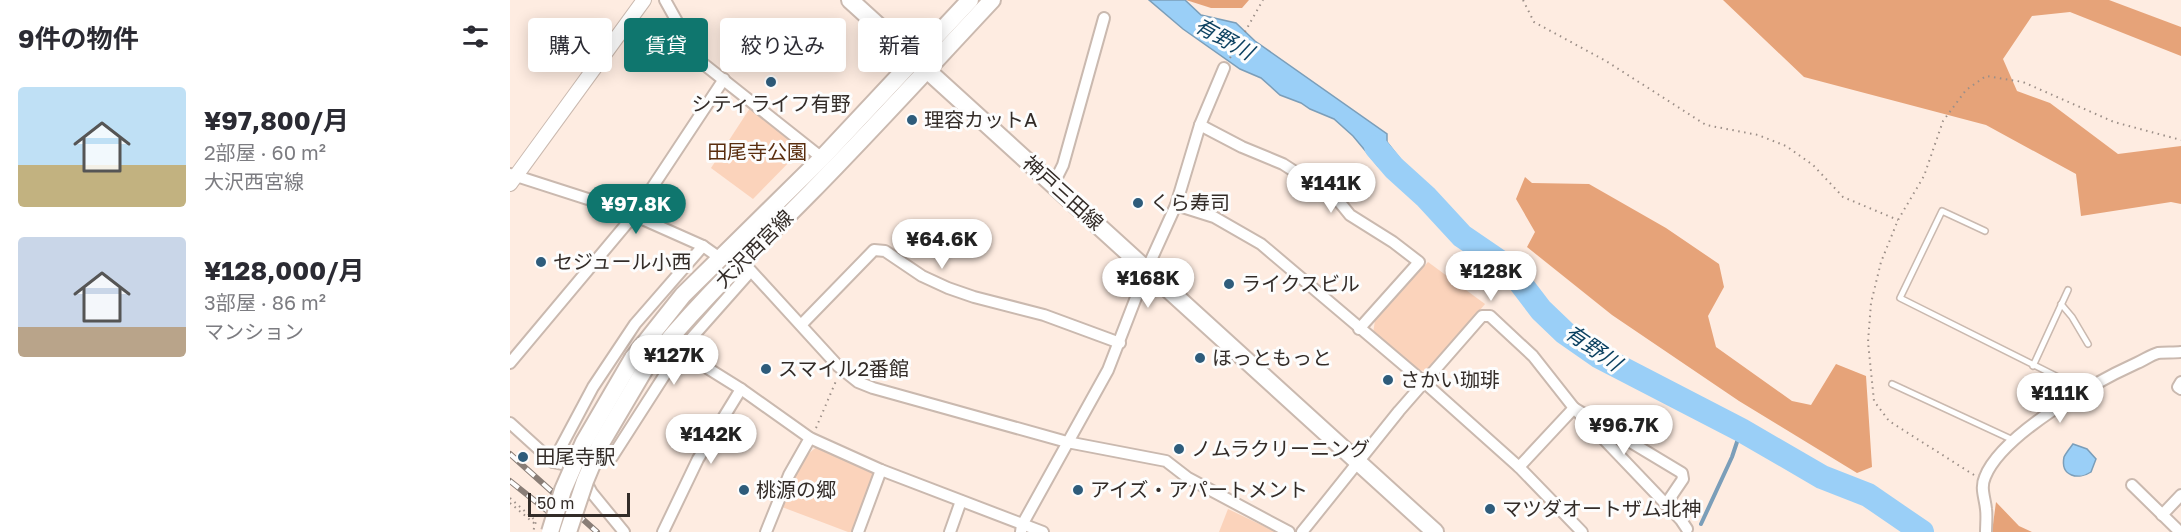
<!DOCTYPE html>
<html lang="ja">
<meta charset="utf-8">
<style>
body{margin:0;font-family:"Golos Text","Noto Sans JP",sans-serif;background:#f2f2f3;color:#2b2b33;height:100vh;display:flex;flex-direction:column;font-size:22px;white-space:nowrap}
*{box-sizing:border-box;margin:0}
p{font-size:20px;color:#7c7c81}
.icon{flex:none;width:33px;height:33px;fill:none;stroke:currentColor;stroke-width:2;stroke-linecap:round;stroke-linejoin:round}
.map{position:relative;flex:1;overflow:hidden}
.details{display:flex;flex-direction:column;background:#fff;width:510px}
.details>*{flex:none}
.hud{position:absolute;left:18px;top:18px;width:570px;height:54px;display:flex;gap:12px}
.scale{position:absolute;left:18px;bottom:15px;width:102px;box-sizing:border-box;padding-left:6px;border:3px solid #332c28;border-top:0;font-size:16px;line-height:21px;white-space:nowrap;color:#332c28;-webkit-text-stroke:4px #fdfdfd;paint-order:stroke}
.price{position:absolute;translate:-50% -51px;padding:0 14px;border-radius:21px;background:#fff;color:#222;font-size:20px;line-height:39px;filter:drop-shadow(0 2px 3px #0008)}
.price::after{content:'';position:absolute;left:50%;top:36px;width:18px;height:14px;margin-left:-9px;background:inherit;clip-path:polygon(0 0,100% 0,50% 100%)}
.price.active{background:#0f766e;color:#fff}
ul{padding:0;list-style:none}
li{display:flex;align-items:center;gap:18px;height:150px;padding:0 18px}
li span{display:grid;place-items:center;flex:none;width:168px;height:120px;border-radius:6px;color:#555}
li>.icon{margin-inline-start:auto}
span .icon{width:72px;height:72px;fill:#fffc;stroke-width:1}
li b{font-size:26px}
h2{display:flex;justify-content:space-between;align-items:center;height:72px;padding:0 18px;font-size:26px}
.pill{padding:0 21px;border-radius:6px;background:#fff;box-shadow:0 3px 15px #0003;font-size:21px;line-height:54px}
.pill.active{background:#0f766e;color:#fff}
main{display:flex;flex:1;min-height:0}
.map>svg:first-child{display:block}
</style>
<main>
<section class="details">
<h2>9件の物件<svg class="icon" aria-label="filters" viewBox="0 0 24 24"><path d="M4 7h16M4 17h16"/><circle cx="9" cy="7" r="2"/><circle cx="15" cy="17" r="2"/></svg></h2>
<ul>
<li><span style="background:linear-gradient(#bfe0f5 65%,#c2b280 0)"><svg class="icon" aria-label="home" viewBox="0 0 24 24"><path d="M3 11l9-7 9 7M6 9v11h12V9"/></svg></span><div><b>¥97,800/月</b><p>2部屋 · 60 m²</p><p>大沢西宮線</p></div></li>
<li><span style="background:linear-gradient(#c9d6e8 75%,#b9a48a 0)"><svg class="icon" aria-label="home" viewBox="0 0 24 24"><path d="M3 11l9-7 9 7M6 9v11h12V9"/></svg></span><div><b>¥128,000/月</b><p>3部屋 · 86 m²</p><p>マンション</p></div></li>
</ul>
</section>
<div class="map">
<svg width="1671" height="532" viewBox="0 0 1671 532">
<rect width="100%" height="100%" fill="#feece1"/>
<g fill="#fbd3bb">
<path d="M240,108L292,149L243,199L201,168Z"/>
<path d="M918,262L975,304L920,370L908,371L863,334L865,320Z"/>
<path d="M307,447L359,469L364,476L342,532H338L272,507C281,486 287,460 307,447Z"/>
<path d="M718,509L766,532H709Z"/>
</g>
<g fill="#e6a379">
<path d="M676,0H739L732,8H701Z"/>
<path d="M1213,0H1599L1671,27V56L1560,12L1522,16L1493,59L1507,91L1540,103L1608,154L1671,146V204L1661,202L1571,216L1566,174L1476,125L1294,77Z"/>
<path d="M1015,177L1022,183L1079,184L1156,228L1209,264L1214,287L1198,316L1206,347L1282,401L1301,405L1326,364L1356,376L1362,467L1347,473L1229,401L1102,315L1017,247L1025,232L1006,199Z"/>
<path d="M1486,502L1509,526L1522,532H1482Z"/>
</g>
<g fill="#9acff7" stroke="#7b9eb9" stroke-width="1.5">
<path d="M639,0H675L691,15L726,23L745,41L877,134V142L894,164L882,177L868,166L843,136L824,119L800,109L791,103L770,95L751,78L730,69L673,29Z"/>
<path d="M1563,444L1577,449L1586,459L1581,472C1569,480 1550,477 1554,457C1556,453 1560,448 1563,444Z"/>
</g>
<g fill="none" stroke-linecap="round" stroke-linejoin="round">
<path stroke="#7b9eb9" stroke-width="4" d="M1191,524L1222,457L1231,430"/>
<path stroke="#9acff7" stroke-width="24" d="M866,147L884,168L916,197L952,236L999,268L1031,310L1055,333L1088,356L1231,430L1312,477L1358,495L1412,532"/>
<defs>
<g id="service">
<path d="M1475,231L1432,211L1390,298L1574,390"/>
<path d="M1551,304L1562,317L1578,344"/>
<path d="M1523,366L1558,290"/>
<path d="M1382,384L1503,440"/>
</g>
<g id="minor">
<path d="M155,0L184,52L191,62L312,158"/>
<path d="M690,125L732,147L773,164L827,199L840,215L883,242L909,262L849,329"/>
<path d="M0,174L112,210L193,246L210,258"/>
<path d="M543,185L553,165L594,18"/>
<path d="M666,205L704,217L751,244L915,383L1009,467L1072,532"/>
<path d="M231,260L328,366L348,382L363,388L557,442L656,461L678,478L779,532"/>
<path d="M292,324L364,250L375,251L412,276L438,288L464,297L534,315L610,343"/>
<path d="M170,351L231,389L300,438L371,470L533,532"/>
<path d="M0,363L124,215L214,79"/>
<path d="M1671,382L1668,387L1671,389"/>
<path d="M0,423L43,462L71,468L102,457L170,351L240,272"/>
<path d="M43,462L83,387L125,324L193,246"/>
<path d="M1009,467L1064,408L1172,473L1173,479L1156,504"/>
<path d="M75,480L82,493L114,532"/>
<path d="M1622,485L1670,532"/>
<path d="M1652,515L1671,495"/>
<path d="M153,532L188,459L231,389"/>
<path d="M256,532L279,475L300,438"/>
<path d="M348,532L371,470"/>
<path d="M440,532L451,501"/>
<path d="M511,532L512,525L598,370L637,269L666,205L690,125L714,68"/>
<path d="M792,532L889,411L972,316H980L1023,356L1064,408L1171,520L1177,529"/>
<path d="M1476,532C1476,525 1477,516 1476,509C1475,498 1470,488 1475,477C1492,434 1585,382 1627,363C1634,360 1641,355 1648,353C1655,352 1664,353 1671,352"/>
</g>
<path id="tertiary" d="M0,184L134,0"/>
<g id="primary">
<path d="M340,0L925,532"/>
<path d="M123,358L173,295L312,158L460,0"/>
<path d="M136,367C186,304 245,249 301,192C363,129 422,64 482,0"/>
</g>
</defs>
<use href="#service" stroke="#cab9af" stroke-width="8"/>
<use href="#minor" stroke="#cab9af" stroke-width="14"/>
<use href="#tertiary" stroke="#cab9af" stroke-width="16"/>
<use href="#primary" stroke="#cab9af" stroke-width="20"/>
<g stroke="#9c8f88" stroke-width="2" stroke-dasharray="1.5 4.5" stroke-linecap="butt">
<path d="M1013,0L1024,22L1096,61L1196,125L1248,135L1276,146L1303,165L1333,197L1388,220"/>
<path d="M720,58L753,0"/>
<path d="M306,428L326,381"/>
<path d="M1464,475L1379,421L1364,401L1358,342L1361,303L1371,262L1388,220L1414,176L1433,121L1456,90L1476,76L1513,82L1604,122L1671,140"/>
<path d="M0,498L26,521L23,532"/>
<path d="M0,503L25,524"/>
</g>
<use href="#service" stroke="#fff" stroke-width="5"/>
<use href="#minor" stroke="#fff" stroke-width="10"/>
<use href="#tertiary" stroke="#fff" stroke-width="14"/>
<use href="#primary" stroke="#fff" stroke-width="16"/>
<defs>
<g id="rail">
<path d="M0,454L87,532"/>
<path d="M0,481L64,532"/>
</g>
</defs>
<use href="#rail" stroke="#897d76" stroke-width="6"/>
<use href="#rail" stroke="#fdfdfd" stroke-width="4" stroke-dasharray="11" stroke-linecap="butt"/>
<defs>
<g id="primary-bridge">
<path d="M40,532L53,490L74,442L123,358"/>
<path d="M58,532L75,481L90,445L136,367"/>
</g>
</defs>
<use href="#primary-bridge" stroke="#cab9af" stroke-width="20" stroke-linecap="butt"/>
<use href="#primary-bridge" stroke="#fff" stroke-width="16"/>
</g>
<g fill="#2e5c7b" stroke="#fdfdfd" stroke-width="2">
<circle cx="261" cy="82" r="6"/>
<circle cx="402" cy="120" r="6"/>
<circle cx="628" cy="203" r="6"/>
<circle cx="31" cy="262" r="6"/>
<circle cx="719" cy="284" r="6"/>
<circle cx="690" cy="358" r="6"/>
<circle cx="256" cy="369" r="6"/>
<circle cx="878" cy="380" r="6"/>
<circle cx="669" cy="449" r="6"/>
<circle cx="13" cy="457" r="6"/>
<circle cx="234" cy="490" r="6"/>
<circle cx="568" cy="490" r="6"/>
<circle cx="980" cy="509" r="6"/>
</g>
<g text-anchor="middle" stroke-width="6" stroke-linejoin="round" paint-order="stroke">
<g font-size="20" fill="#332c28" stroke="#fdfdfd" text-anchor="start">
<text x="261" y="111" text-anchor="middle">シティライフ有野</text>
<text x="414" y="127">理容カットA</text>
<text x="640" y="210">くら寿司</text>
<text x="43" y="269">セジュール小西</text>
<text x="731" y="291">ライクスビル</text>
<text x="702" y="365">ほっともっと</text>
<text x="268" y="376">スマイル2番館</text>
<text x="890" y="387">さかい珈琲</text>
<text x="681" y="456">ノムラクリーニング</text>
<text x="25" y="464">田尾寺駅</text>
<text x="246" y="497">桃源の郷</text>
<text x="580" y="497">アイズ・アパートメント</text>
<text x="992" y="516">マツダオートザム北神</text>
</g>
<g font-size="20" fill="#5a2e0f" stroke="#fdfdfd">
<text x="247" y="159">田尾寺公園</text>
</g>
<g font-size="20" fill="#332c28" stroke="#fdfdfd">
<text transform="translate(553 193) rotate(42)" y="7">神戸三田線</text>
<text transform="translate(244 249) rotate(-45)" y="7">大沢西宮線</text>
</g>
<g font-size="21" font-style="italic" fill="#093f5f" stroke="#fdfdfd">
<text transform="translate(714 39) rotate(29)" y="7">有野川</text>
<text transform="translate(1083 348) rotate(35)" y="7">有野川</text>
</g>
</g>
</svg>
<div class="scale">50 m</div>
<b class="price" style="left:821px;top:214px">¥141K</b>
<b class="price active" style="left:126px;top:235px">¥97.8K</b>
<b class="price" style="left:432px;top:270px">¥64.6K</b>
<b class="price" style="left:981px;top:302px">¥128K</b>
<b class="price" style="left:638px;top:309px">¥168K</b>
<b class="price" style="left:164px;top:386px">¥127K</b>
<b class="price" style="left:1550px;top:424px">¥111K</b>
<b class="price" style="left:1114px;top:456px">¥96.7K</b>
<b class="price" style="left:201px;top:465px">¥142K</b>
<div class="hud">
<a class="pill">購入</a>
<a class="pill active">賃貸</a>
<a class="pill">絞り込み</a>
<a class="pill">新着</a>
</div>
</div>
</main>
